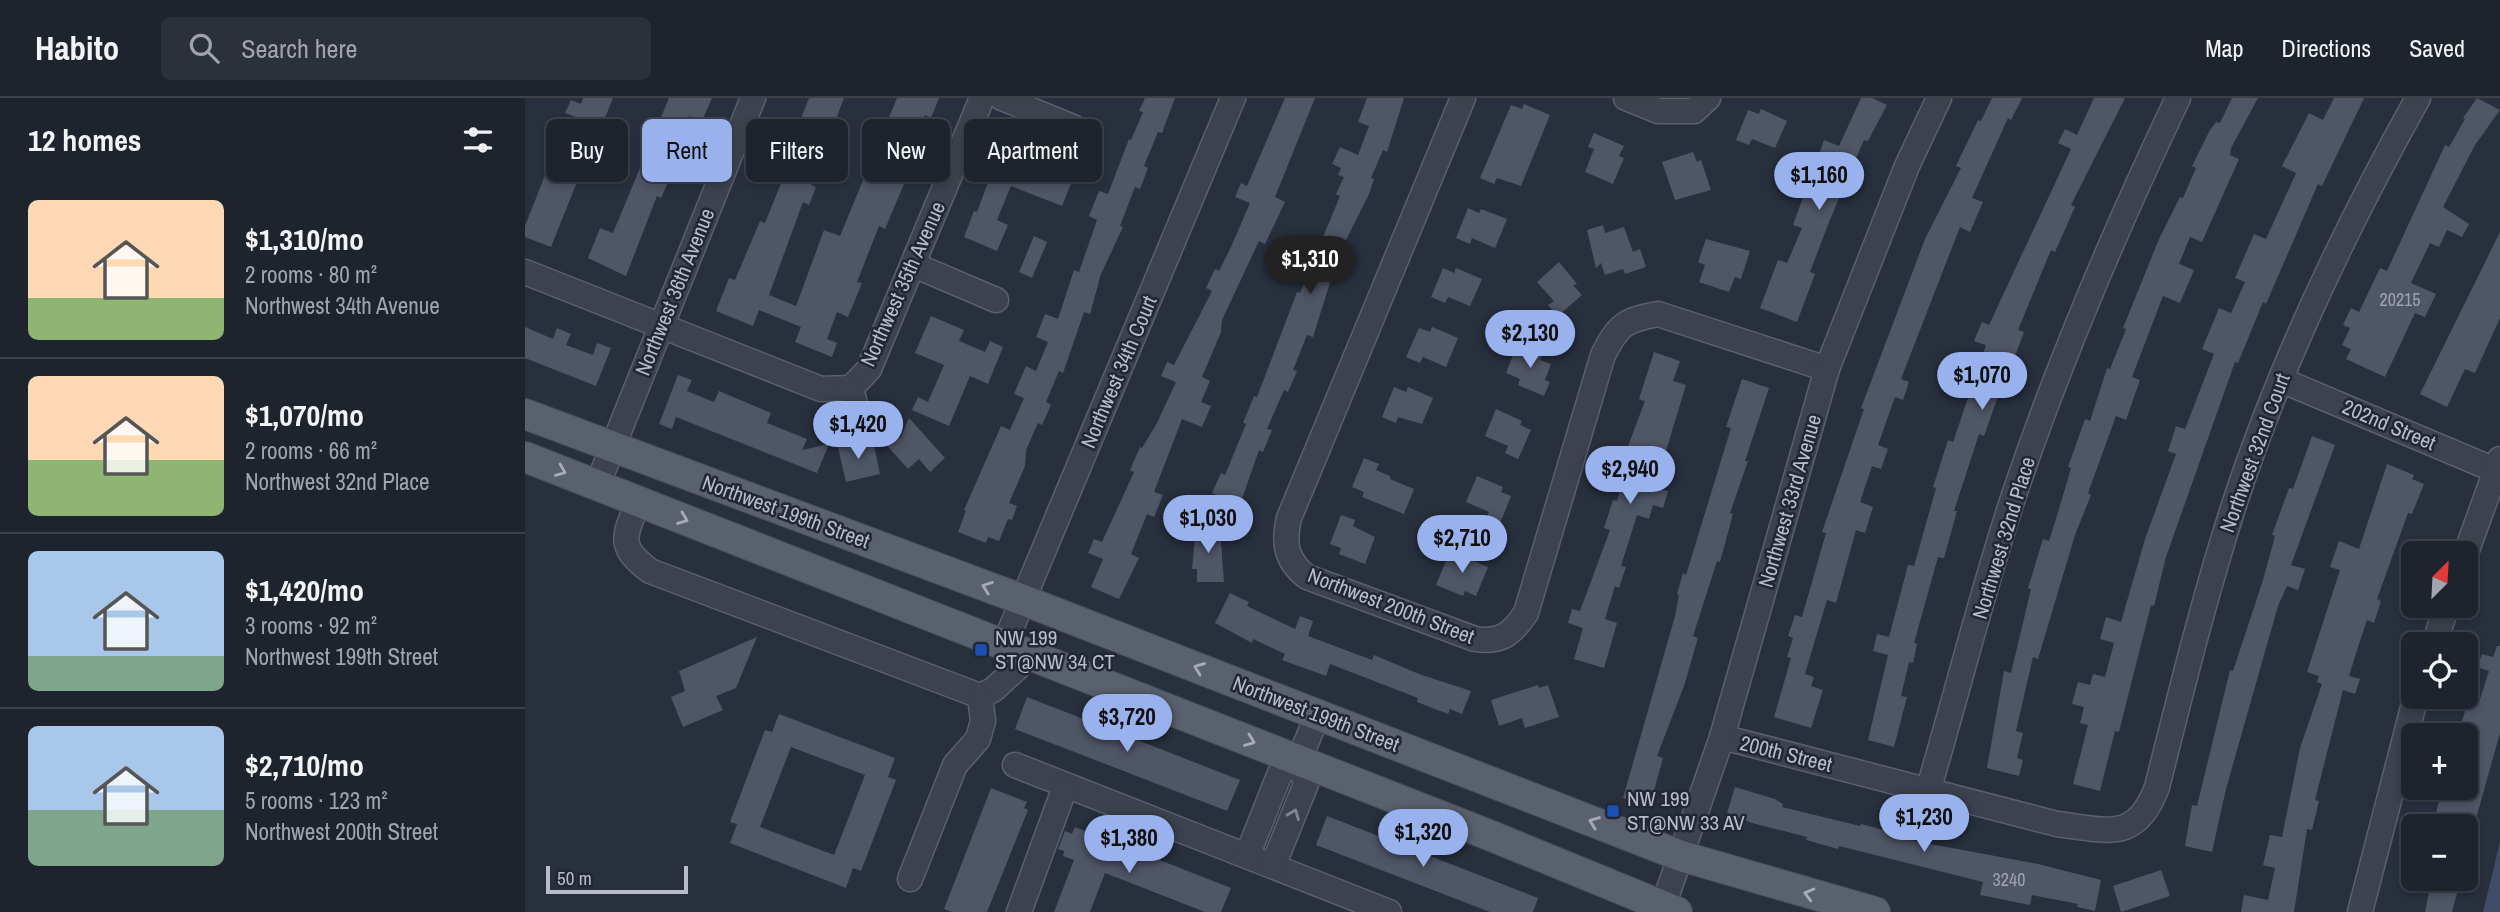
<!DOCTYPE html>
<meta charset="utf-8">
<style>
body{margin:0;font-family:"Archivo Narrow",sans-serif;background:#2b303a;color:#f1f3f6;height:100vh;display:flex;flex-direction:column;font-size:26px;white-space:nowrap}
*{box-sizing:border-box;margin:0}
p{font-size:23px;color:#a1a4aa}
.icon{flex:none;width:38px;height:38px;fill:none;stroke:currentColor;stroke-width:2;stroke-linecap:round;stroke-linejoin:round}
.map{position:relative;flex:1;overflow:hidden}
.drawer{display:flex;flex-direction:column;background:#1e242e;width:525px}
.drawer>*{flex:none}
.banner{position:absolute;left:21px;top:21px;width:665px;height:63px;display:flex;gap:14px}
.needle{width:46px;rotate:24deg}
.buttons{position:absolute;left:1876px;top:443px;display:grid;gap:14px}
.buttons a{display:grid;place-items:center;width:77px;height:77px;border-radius:10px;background:#1e242e;box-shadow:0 4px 10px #0003,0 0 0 2px #3c414a;font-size:35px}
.scale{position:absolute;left:21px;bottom:18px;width:142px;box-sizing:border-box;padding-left:7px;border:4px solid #b9bdc9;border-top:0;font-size:19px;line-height:24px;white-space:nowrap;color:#b9bdc9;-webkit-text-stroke:5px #212733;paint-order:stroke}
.price{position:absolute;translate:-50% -60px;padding:0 16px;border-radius:24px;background:#99b2ed;color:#111;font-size:23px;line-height:46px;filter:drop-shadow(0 2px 4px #0008)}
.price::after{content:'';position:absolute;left:50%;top:42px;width:21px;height:16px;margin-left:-10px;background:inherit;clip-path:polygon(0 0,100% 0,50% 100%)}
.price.active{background:#222;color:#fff}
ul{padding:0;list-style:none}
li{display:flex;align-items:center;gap:21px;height:175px;padding:0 28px}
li+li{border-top:2px solid #3c414a}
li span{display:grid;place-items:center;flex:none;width:196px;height:140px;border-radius:10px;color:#555}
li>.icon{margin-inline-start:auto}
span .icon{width:84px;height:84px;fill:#fffc;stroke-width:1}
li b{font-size:30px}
h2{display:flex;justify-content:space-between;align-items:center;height:84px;padding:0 28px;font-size:30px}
.pill{padding:0 24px;border-radius:10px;background:#1e242e;box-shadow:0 4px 10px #0003,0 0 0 2px #3c414a;font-size:24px;line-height:63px}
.pill.active{background:#99b2ed;color:#111}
header{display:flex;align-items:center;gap:42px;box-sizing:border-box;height:98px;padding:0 35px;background:#1e242e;border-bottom:2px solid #3c414a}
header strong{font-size:33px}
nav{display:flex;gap:38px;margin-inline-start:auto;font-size:24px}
.search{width:490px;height:63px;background:#2b303a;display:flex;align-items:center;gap:18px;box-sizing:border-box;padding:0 24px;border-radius:10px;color:#a1a4aa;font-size:26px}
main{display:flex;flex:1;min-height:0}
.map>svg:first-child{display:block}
</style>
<header>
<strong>Habito</strong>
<div class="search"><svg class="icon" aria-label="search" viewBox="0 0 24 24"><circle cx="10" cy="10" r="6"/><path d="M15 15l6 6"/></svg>Search here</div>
<nav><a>Map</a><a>Directions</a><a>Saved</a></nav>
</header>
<main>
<section class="drawer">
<h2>12 homes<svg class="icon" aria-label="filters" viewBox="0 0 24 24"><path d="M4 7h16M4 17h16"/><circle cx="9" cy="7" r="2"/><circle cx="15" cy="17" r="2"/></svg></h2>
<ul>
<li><span style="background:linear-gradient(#ffd9b3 70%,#8fb573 0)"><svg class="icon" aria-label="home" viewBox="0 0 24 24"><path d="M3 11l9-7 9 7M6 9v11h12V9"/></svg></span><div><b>$1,310/mo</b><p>2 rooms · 80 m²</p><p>Northwest 34th Avenue</p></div></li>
<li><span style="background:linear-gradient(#ffd9b3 60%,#8fb573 0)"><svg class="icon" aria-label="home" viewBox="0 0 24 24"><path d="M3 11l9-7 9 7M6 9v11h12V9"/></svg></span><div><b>$1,070/mo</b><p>2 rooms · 66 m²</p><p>Northwest 32nd Place</p></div></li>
<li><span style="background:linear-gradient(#a9c7e8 75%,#7fa58c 0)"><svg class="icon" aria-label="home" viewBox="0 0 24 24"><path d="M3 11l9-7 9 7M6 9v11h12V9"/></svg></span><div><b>$1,420/mo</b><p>3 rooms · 92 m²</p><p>Northwest 199th Street</p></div></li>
<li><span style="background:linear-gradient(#a9c7e8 60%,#7fa58c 0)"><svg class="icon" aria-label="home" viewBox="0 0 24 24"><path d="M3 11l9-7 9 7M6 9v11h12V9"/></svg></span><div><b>$2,710/mo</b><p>5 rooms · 123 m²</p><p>Northwest 200th Street</p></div></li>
</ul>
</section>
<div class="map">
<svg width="1975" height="814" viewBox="0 0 1975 814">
<rect width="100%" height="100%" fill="#28303e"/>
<path fill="#404c65" d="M1975,744V814H1958Z"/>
<g fill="#4f5666" fill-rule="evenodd">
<path d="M58,0H88L73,37L86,42L78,61L66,57L59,75L56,74L26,149L0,139V128L28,57L24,55L29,42L40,46L51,19L40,15L46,2L56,6Z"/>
<path d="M144,0H187L177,23L165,18L155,45L167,50L161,63L154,60L136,100L132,98L101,178L63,160L75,130L88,135Z"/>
<path d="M284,0H319L286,87L291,89L284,107L278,104L244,197L271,208L299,132L315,138L372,0H414L406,20L400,17L384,57L378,55L367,82L379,86L360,131L354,128L332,184L337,185L323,219L312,214L302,241L312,245L307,259L270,244L276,229L234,212L228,228L191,213L204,180L210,182L235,123L240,125L267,58L256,54L270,21L275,23Z"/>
<path d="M620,0H650L637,35L633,34L619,68L623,70L615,91L610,89L595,128L598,129L576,176L565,216L559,214L538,275L534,273L521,304L526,307L517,327L513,325L501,352L500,368L484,405L492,408L487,422L483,421L474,443L463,439L461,445L433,434L441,413L439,412L476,328L485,332L499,300L489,296L501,268L511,273L523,244L511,239L520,216L533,221L549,172L554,174L572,122L564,118L574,93L583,96L604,41L606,42L618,14L614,13Z"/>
<path d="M760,0H790L750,99L760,104L740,146L734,143L697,222L696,234L677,279L685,283L676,304L686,308L677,329L657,321L629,394L638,397L629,419L622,416L606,456L614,460L594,501L566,489L578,461L563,455L569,441L577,444L609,374L605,372L615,349L617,350L632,325L651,284L636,278L642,264L649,267L687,193L681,190L690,171L694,173L706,149L725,105L710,99L716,85L722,88Z"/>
<path d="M842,0H879L862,54L858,52L846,80L849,81L844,96L817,150L822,152L810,179L807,178L788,239L782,237L768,272L772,273L763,294L759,292L742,331L747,332L738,354L734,352L711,418L687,408L692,397L687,395L696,375L700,377L721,326L718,325L729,298L732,299L772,194L775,195L815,98L811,96L819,79L813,77L816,70L807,66L815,49L833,57L844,28L833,24Z"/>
<path d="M1336,0H1347L1362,7L1343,43L1339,42L1304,124L1285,174L1290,176L1272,224L1235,210L1253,162L1262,165L1277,130L1268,127L1299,42L1314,48Z"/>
<path d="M1467,0H1497L1486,22L1483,20L1447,100L1458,104L1445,134L1435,129L1376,281L1384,284L1378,302L1370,299L1353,347L1363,351L1356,371L1347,368L1335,404L1348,409L1340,435L1331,432L1311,505L1302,502L1280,576L1289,579L1286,588L1298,592L1286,630L1249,619L1266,560L1262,559L1268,540L1263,538L1270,517L1277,519L1301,435L1297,434L1339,311L1336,310L1400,141L1436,70L1431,68L1453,22L1456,23Z"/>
<path d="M1569,0H1600L1546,107L1550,109L1530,154L1526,152L1493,232L1499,234L1490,258L1483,255L1471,288L1476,290L1459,338L1454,336L1429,413H1432L1419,460L1413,459L1389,545L1392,546L1388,565L1384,564L1376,598L1382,599L1369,649L1343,642L1363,557L1348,553L1352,536L1364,539L1383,467L1389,468L1411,390L1408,389L1423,342L1428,344L1461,247L1449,243L1457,224L1464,227L1546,51L1533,45L1540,31L1552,37Z"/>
<path d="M1707,0H1733L1706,50L1705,57L1714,61L1677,144L1665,139L1654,166L1669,172L1655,205L1638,198L1607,279L1615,282L1601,322L1591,318L1563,395L1566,397L1550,437L1513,561L1508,559L1491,633L1498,635L1492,660L1498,662L1494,678L1462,670L1479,573L1486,575L1506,491L1503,490L1518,441L1524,443L1534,411L1546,370L1543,369L1560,321L1565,323L1582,270L1585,271L1601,231L1598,230L1634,141L1655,99L1658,100L1671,70L1667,68L1685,32L1691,24L1695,25Z"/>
<path d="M1809,0H1839L1797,88L1793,86L1741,206L1738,204L1713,265L1710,264L1641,459L1629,508L1626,507L1594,634L1590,633L1575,693L1548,686L1563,627L1555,625L1559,609L1547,606L1553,584L1565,587L1568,576L1580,579L1589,545L1575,541L1581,519L1596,524L1620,441L1651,356L1643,353L1651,328L1660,331L1689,256L1677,251L1694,210L1706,215L1720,184L1710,180L1729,136L1741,141L1771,75L1757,68L1784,15L1798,22Z"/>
<path d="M1952,0L1975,12L1950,47L1918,109L1944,126L1937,139L1922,132L1914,149L1905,145L1886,185L1911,196L1900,219L1890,215L1860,279L1821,261L1826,251L1817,247L1825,230L1818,227L1826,210L1834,214L1855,170L1862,173L1920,47L1924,49L1940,21L1938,20Z"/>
<path d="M999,6L1025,17L996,88L972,80L969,86L955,80L986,7L997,11Z"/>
<path d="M1236,11L1262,23L1250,50L1227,41L1224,47L1211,42L1223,12L1234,16Z"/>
<path d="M1069,35L1099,48L1094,58L1099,60L1088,86L1060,74L1069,51L1063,49Z"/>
<path d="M479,41L512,55L508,66L534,77L539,66L552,71L537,108L486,88L472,122L483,127L472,153L439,139L449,113L452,114Z"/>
<path d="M1168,54L1172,64L1176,62L1186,92L1150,102L1137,64Z"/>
<path d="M943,110L954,115L956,111L982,121L970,150L947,140L945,146L931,140Z"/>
<path d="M1078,127L1080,135L1099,129L1108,154L1115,151L1121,169L1100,176L1098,171L1080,177L1076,165L1071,170L1062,132Z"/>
<path d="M1975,134V220L1950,275L1940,271L1922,309L1895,296Z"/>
<path d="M509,138L522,144L507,180L494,174Z"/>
<path d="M1181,141L1225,153L1216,181L1210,179L1204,194L1174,184L1180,167L1173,164Z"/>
<path d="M1034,164L1052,186L1048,187L1057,197L1033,218L1023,207L1029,203L1012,184Z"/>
<path d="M918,170L929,175L931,170L957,181L945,208L923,199L920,205L906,199Z"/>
<path d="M406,218L439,232L434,243L460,254L465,243L478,249L463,286L445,278L424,328L387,312L393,299L403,304L419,267L390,255Z"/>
<path d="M0,229L28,241L32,230L46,236L41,247L68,257L72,245L86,250L71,288L0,260Z"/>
<path d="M907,229L933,240L921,269L898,259L895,265L881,259L894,230L905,234Z"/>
<path d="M992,247L1017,257L1015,262L1026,266L1020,282L1025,284L1019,298L993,287L995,281L981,275Z"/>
<path d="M1129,254L1155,263L1148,283L1161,287L1141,353L1133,350L1121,387L1143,393L1138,410L1128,407L1124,421L1112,417L1096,468L1101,469L1094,490L1090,488L1080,521L1092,525L1079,570L1049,561L1058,530L1043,525L1047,511L1055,513L1085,432L1079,430L1088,402L1092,403L1103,366L1097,364L1120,303L1114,301Z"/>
<path d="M153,277L167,282L162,293L189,304L194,293L246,315L242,325L282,341L277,352L304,346L292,375L151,319L147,331L134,326Z"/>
<path d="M1217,281L1244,290L1220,363H1223L1205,415L1208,416L1195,464L1192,463L1168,538L1173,540L1159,588L1132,658L1138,660L1125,707L1098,700L1150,518L1154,497L1152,496L1158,475L1161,477L1206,330L1201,329Z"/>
<path d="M869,289L881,294L883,289L908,300L897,326L873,319L871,325L857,319Z"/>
<path d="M971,311L997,323L995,327L1006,332L993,361L980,355L983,348L960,338Z"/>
<path d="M384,320L420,360L405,374L394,361L383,371L356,341L367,332L375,341Z"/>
<path d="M1787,338L1810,347L1766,467L1780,471L1773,492L1762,488L1753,508L1701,691L1687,754L1660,748L1667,707L1672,708L1705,572L1708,573L1738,482L1750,438L1747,437L1764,390L1768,391Z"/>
<path d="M324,342L335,351L349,347L355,376L321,384L312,345Z"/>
<path d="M839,360L854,366L851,372L865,378V381L889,391L879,416L837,399L839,394L827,389Z"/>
<path d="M1862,366L1889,377L1887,381L1899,386L1887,416L1883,415L1852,501L1856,503L1849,525L1842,522L1833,549L1824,578L1835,581L1830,596L1818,592L1790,702L1794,703L1787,732L1782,731L1769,814H1716L1719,797L1743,802L1750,770L1738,767L1745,737L1757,739L1775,650L1797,586L1792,584L1794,578L1782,574L1815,472L1805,469L1814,443L1834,451Z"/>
<path d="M952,378L978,389L976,394L986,398L974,428L961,422L964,414L941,404Z"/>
<path d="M816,417L830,422L828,428L850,439L840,466L814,456L816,450L805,446Z"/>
<path d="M671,430H695L699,484H672V471H667Z"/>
<path d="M925,453L963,469L951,498L940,493L938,498L911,487Z"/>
<path d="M705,495L724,504L722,508L770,531L775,518L788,523L783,538L847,562L849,557L894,576L946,593L937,616L925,611L923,616L892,604L893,600L805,566L801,578L757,562L760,556L728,541L727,545L690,525Z"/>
<path d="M232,539L211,590L191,598L198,612L158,629L146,599L160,593L154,573Z"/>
<path d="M1972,548H1975V635L1949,728H1908L1917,690H1941V634L1934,632L1945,598L1955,601L1964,573L1952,569L1957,556L1968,559Z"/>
<path d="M1013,587L1014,590L1023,587L1034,619L1000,630L997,620L974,628L966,602Z"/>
<path d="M502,599L715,682L702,713L490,631Z"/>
<path d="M254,616L370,660L363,679L371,682L336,773L328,770L321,790L205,745L212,726L205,724L240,632L247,634ZM266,649L340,677L309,757L235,729Z"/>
<path d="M1210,689L1250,701L1258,706L1257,709L1335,728L1336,726L1385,739L1384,742L1513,766L1576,782L1570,813L1552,809L1553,806L1507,797L1505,807L1455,797L1458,784L1314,748L1313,751L1281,742L1282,739L1227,725L1202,715Z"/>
<path d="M466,690L502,704L499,710L503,712L462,814H427L419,811Z"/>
<path d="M802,718L1013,800L1008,814H965L791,747Z"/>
<path d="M550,729L706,790L696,814H680L580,775L565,814H529L549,762L538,758L539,753L533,751L540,733L547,736Z"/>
<path d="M1636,772L1645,798L1596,814L1588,788Z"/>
<path d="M1907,780H1936L1927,814H1900Z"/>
</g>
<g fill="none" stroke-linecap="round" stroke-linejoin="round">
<defs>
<g id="minor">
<path d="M477,0L548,29"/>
<path d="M938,0L764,420C758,445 761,463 782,479L950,541C976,545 987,536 1001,515L1078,257C1093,227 1100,222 1133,216L1302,271"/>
<path d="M1101,0L1133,13H1169L1183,0"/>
<path d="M389,167L471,202"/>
<path d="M0,174L296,291L326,290"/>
<path d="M1756,282L1970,372"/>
<path d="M326,290L344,271L457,0"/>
<path d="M326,290L338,337"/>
<path d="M72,388L228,0"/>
<path d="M113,404C99,439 92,448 125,473L455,598L468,592L505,558"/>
<path d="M1941,455L1975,361"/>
<path d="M1909,546L1922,508"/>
<path d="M479,547L708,0"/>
<path d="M1197,639L1532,726C1583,732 1611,745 1632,689C1656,594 1679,500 1709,407C1755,266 1821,129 1893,0"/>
<path d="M490,667L864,814"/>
<path d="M1403,693C1432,595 1457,494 1489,397C1535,261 1591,130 1653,0"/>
<path d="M722,758L755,675L774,662L793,616"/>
<path d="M748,768L781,686L774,662"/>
<path d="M385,781L430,667L453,641L458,623L455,598"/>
<path d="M494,814L540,689"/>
<path d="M1136,814L1197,639L1302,271L1382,68L1414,0"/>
<path d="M1835,814L1891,598"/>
</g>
<g id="major">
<path d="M0,316L498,502L1156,758L1350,814"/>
<path d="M0,359L964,737L1152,814"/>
</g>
</defs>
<use href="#minor" stroke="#5a606c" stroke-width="27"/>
<use href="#major" stroke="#464b57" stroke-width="32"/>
<use href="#minor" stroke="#3c424e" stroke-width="24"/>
<use href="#major" stroke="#5a616e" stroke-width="30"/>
</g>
<defs><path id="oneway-chevron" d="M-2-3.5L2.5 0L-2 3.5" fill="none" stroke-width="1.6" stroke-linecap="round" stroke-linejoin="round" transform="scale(1.75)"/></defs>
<g stroke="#a6abb7">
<use href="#oneway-chevron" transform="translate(36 373) rotate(22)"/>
<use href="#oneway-chevron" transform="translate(158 421) rotate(21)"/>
<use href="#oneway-chevron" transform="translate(462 489) rotate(-160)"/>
<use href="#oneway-chevron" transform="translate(674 570) rotate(-159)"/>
<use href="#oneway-chevron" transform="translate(725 643) rotate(21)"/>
<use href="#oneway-chevron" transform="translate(1069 724) rotate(-159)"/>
<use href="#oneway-chevron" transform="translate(1284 796) rotate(-165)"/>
</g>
<use stroke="#818692" href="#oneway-chevron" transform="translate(769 716) rotate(-68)"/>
<g fill="#1a4fb4" stroke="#212733" stroke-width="2.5">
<rect x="449" y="545" width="14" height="14" rx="3.5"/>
<rect x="1081" y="706" width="14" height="14" rx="3.5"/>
</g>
<g text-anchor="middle" stroke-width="5" stroke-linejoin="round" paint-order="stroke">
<g font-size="18" fill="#9ea3b0">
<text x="1875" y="208">20215</text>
<text x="1484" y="788">3240</text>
</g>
<g font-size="21" fill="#b9bdc9" stroke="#212733">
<text transform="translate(378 186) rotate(-66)" y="7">Northwest 35th Avenue</text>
<text transform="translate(150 194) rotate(-68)" y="7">Northwest 36th Avenue</text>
<text transform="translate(594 274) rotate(-67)" y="7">Northwest 34th Court</text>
<text transform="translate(1864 327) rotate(23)" y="7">202nd Street</text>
<text transform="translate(1730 355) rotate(-70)" y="7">Northwest 32nd Court</text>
<text transform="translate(1265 403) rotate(-74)" y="7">Northwest 33rd Avenue</text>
<text transform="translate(261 414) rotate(20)" y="7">Northwest 199th Street</text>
<text transform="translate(1479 440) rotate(-73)" y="7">Northwest 32nd Place</text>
<text transform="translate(866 508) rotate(21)" y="7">Northwest 200th Street</text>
<text transform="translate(791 616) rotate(21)" y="7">Northwest 199th Street</text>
<text transform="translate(1261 656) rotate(14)" y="7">200th Street</text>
</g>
<g font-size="21" fill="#b9bdc9" stroke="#212733" text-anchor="start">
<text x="470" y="547">NW 199<tspan x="470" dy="24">ST@NW 34 CT</tspan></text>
<text x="1102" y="708">NW 199<tspan x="1102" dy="24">ST@NW 33 AV</tspan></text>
</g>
</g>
</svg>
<div class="buttons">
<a><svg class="needle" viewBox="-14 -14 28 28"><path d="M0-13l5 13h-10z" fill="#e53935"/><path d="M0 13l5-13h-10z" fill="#a1a4aa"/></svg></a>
<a><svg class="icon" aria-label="locate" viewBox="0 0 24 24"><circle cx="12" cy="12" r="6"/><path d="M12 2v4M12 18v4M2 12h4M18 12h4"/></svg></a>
<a>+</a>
<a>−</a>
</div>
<div class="scale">50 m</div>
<b class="price" style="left:1294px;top:114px">$1,160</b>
<b class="price active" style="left:785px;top:198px">$1,310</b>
<b class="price" style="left:1005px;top:272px">$2,130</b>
<b class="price" style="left:1457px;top:314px">$1,070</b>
<b class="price" style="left:333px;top:363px">$1,420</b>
<b class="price" style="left:1105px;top:408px">$2,940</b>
<b class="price" style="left:683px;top:457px">$1,030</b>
<b class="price" style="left:937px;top:477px">$2,710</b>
<b class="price" style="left:602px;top:656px">$3,720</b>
<b class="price" style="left:1399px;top:756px">$1,230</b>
<b class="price" style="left:898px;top:771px">$1,320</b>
<b class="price" style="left:604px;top:777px">$1,380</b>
<div class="banner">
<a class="pill">Buy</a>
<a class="pill active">Rent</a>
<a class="pill">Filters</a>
<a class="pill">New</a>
<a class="pill">Apartment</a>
</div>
</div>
</main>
